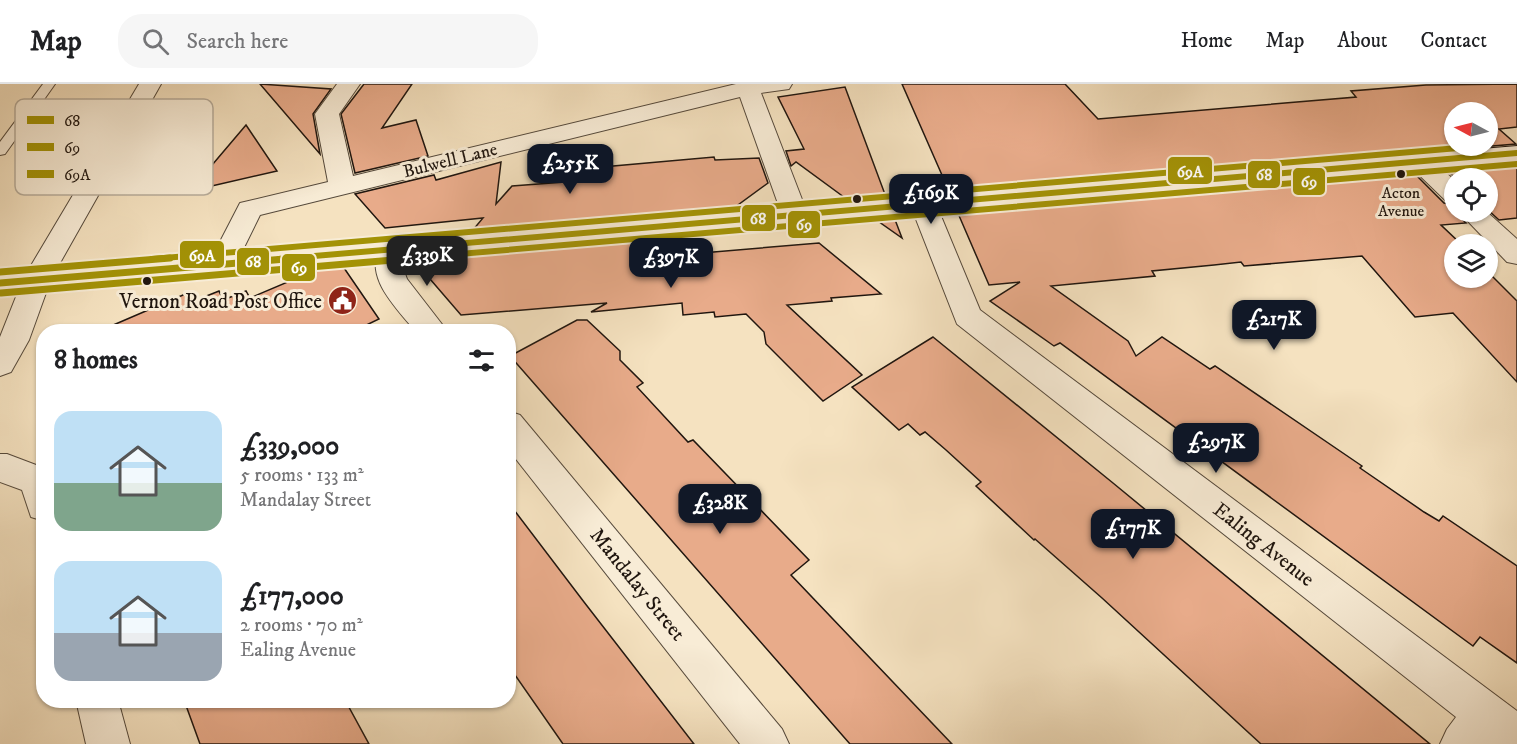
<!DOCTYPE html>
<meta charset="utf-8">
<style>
body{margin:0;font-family:"IM FELL DW Pica",serif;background:#f6f6f6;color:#202124;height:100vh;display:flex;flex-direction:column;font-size:22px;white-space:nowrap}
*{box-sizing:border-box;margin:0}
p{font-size:20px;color:#757577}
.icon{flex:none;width:33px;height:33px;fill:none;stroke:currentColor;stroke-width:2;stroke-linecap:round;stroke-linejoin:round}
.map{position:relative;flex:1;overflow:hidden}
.details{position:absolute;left:36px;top:240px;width:480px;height:384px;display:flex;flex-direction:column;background:#fff;border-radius:24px;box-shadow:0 2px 4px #0004}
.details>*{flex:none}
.needle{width:39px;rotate:277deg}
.controls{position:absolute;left:1444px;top:18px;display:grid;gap:12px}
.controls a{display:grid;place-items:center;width:54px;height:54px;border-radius:50%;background:#fff;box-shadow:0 2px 4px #0004;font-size:30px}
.price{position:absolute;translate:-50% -51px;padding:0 14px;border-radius:12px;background:#111827;color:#fff;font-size:20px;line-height:39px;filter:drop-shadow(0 2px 3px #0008)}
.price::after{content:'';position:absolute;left:50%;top:36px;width:18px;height:14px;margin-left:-9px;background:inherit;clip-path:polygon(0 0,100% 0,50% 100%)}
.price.on{background:#222;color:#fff}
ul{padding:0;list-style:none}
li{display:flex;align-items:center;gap:18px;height:150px;padding:0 18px}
li span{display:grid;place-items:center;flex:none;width:168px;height:120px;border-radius:18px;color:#555}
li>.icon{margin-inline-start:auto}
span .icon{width:72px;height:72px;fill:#fffc;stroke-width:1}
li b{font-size:26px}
h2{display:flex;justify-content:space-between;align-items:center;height:72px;padding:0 18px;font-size:26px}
header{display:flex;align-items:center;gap:36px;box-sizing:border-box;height:84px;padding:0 30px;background:#fff;border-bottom:2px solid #e0e0e0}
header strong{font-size:28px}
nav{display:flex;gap:33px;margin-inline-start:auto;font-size:21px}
.search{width:420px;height:54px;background:#f6f6f6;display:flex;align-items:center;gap:15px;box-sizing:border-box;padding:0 21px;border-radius:24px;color:#757577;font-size:22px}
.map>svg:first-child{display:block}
</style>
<header>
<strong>Map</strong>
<div class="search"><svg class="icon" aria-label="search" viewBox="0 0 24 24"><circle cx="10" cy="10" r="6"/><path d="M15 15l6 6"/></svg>Search here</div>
<nav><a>Home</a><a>Map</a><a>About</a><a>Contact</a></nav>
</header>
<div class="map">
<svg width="1517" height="660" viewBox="0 0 1517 660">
<rect width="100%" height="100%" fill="#f5e2c0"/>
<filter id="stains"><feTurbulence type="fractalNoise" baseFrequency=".00333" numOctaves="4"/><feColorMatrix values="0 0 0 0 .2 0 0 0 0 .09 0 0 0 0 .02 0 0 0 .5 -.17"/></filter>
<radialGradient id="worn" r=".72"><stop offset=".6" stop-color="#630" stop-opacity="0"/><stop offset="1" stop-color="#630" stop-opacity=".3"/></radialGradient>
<g fill="#e8ab8a" stroke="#20160f" stroke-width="1.5" fill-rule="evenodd">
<path d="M260,0L331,5L313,30L320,70Z"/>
<path d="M364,0H412L382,44L416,36L428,72L355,89L341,30Z"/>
<path d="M902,0H1065L1098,35L1356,13L1351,7L1426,1L1517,0V43L1499,45L1516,60L949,107ZM1455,28H1488V62H1455Z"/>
<path d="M845,3L886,113L848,116L796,78L791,82L786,67L804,65L778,13Z"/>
<path d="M246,41L277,87L190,107Z"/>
<path d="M714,73L715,76L759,74L768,99L731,126L472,147L483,134L385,144L355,110L434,91L436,96L501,78L496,120L512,102L591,96V84Z"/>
<path d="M1517,78V134L1499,136L1488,126V94H1456L1445,85Z"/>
<path d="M1412,87L1444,119L1455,121V128L1466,139L1441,141L1461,160H1455V194H1488V188L1517,217V298L1453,229L1415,233L1362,172L1244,182L1241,178L1214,181L1152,187L1155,192L1051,202L1128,257L1136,272L1162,253L1210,285L1215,282L1362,382L1360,384L1424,428L1439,437L1443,432L1517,482V579L1480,553L1473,562L1060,259L1054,262L990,217L1020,198L989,201L957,127Z"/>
<path d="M894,133L902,154L875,135Z"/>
<path d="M697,150L666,172L819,159L881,210L831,214L832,217L787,221L862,291L823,317L766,260L764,248L746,230L715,233L714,228L683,231L682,219L591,228L607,219L461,231L430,195L450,172Z"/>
<path d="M342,181L379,235L352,248H97L190,208L194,217L219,207L223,216L246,207L250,214L323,183Z"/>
<path d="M577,236H587L620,267V276L643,299L637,303L688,358L693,356L809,476L791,491L952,660H850L510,272Z"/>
<path d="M933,253L1113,399L1430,660H1261L1102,514L1035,455L1034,456L976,402L981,398L946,366L925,348L920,351L908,340L899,346L852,303Z"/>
<path d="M508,418L584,518L694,660H563L508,581Z"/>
<path d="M184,616H345L369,660H200Z"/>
</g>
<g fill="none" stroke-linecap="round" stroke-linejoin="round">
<defs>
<path id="lane" d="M43,0H55L31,34L134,24L140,28L134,32L25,42L5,70L0,71V58Z"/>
<g id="street">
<path d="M139,0H161L51,195L29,256L11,288L0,292V253L23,195Z"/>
<path d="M337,0H360L339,30L353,92L736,0H792L789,5L761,9L808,131L804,137L795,140L786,137L782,131L740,13L260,131L233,186L223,189L213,186L209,179L240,119L328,98L315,30Z"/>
<path d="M1419,69L1428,72L1455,97V119L1446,117L1410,82L1406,77L1410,72Z"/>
<path d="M923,112L932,114L936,120L980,226L1517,627V660H1440L1447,645L1456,633L957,240L910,120L914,114Z"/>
<path d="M1459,128H1487L1517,155V180L1507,178Z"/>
<path d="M392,156L402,158L406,165L403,184L407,195L448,248H416C396,223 361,192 382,158Z"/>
<path d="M508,327L520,331L782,645L789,660H740L508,365Z"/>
<path d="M0,370H7L44,384V437L31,433L22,406L0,398Z"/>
<path d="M76,616H118L130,660H86Z"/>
</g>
<path id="secondary" d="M1517,62V76L0,209V189Z"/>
</defs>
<use href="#lane" stroke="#55493b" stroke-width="2"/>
<use href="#street" stroke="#55493b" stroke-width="2"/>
<use href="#secondary" stroke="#20160f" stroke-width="2"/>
<use href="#lane" fill="#f8ecd6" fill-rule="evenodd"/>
<use href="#street" fill="#f8ecd6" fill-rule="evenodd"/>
<use href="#secondary" fill="#f8ecd6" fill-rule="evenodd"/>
<defs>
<path id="bus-1-far1" d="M279,175L1517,69"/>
<path id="bus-1" d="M0,199L297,174"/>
<path id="bus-2-far1" d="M400,175L1517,80"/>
<path id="bus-2" d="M1,209L417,174"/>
<path id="bus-3-far1" d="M152,175L1482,62"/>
<path id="bus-3" d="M0,188L170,174"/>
</defs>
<use href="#bus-1-far1" stroke="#f8ecd6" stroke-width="10"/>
<use href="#bus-1" stroke="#f8ecd6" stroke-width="11"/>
<use href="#bus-2-far1" stroke="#f8ecd6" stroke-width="10"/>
<use href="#bus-2" stroke="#f8ecd6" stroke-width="11"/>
<use href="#bus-3-far1" stroke="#f8ecd6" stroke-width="10"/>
<use href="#bus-3" stroke="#f8ecd6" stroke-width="11"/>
<use href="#bus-1-far1" stroke="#a39206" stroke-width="6"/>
<use href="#bus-1" stroke="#a39206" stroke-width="7"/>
<use href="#bus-2-far1" stroke="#a39206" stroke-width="6"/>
<use href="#bus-2" stroke="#a39206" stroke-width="7"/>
<use href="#bus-3-far1" stroke="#a39206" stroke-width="6"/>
<use href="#bus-3" stroke="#a39206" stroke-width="7"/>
</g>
<defs>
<symbol id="civic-disc" viewBox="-11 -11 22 22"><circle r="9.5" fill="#8f2418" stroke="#f8ecd6"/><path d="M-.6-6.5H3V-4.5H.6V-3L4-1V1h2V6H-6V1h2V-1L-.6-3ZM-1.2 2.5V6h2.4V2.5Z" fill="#fff"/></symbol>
</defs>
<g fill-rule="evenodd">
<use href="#civic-disc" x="326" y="200" width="33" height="33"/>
</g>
<g fill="#20160f" stroke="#f8ecd6" stroke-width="2">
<circle cx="1401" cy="90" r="5"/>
<circle cx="857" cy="115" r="5"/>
<circle cx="147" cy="197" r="5"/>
</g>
<g text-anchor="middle" stroke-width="6" stroke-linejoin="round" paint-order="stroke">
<g font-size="16" fill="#20160f" stroke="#f8ecd6">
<text x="1401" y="114">Acton<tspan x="1401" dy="18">Avenue</tspan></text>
</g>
<g font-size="18" fill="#20160f" stroke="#f8ecd6">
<text transform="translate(450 76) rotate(-14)" y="6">Bulwell Lane</text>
</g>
<g font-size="21" fill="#20160f" stroke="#f8ecd6" text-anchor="end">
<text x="322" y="224">Vernon Road Post Office</text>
</g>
<g font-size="21" fill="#20160f" stroke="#f8ecd6">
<text transform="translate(1264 460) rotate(38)" y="7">Ealing Avenue</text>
<text transform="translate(638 500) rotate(51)" y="7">Mandalay Street</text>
</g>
</g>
<rect x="15" y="15" width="198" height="96" rx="9" fill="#f8ecd6" stroke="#b7ac9a" stroke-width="1.5"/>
<rect x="27" y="32" width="27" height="8" fill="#a39206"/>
<rect x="27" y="59" width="27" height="8" fill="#a39206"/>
<rect x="27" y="86" width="27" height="8" fill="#a39206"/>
<g font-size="16" fill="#20160f">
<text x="64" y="42">68</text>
<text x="64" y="69">69</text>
<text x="64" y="96">69A</text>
</g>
<g stroke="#f8ecd6" stroke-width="2">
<rect x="1167" y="72" width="46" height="29" rx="6" fill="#a39206"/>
<rect x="1247" y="76" width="34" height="29" rx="6" fill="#a39206"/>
<rect x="1292" y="83" width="34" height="29" rx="6" fill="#a39206"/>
<rect x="741" y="120" width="35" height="28" rx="6" fill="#a39206"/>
<rect x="787" y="126" width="34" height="29" rx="6" fill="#a39206"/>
<rect x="179" y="156" width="46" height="29" rx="6" fill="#a39206"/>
<rect x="236" y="163" width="34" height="29" rx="6" fill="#a39206"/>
<rect x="281" y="169" width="35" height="29" rx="6" fill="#a39206"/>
</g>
<g font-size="16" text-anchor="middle" font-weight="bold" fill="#fff">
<text x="1190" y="93">69A</text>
<text x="1264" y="96">68</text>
<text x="1309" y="103">69</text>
<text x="758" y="140">68</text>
<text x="804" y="146">69</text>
<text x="202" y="177">69A</text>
<text x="253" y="183">68</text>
<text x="299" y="189">69</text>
</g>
<rect width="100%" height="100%" filter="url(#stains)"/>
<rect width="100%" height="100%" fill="url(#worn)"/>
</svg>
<div class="controls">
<a><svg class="needle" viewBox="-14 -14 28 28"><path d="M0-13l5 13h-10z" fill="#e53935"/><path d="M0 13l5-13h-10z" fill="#757577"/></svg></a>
<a><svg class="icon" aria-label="locate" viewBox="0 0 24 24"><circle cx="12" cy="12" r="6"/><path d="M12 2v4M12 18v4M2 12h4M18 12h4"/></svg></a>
<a><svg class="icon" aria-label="layers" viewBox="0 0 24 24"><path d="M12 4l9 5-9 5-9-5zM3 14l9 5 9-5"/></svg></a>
</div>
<b class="price" style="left:570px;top:111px">£255K</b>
<b class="price" style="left:931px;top:141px">£169K</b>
<b class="price on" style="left:427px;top:203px">£339K</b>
<b class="price" style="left:671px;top:205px">£397K</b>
<b class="price" style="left:1274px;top:267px">£217K</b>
<b class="price" style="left:1216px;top:390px">£297K</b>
<b class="price" style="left:720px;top:451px">£328K</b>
<b class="price" style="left:1133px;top:476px">£177K</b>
<section class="details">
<h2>8 homes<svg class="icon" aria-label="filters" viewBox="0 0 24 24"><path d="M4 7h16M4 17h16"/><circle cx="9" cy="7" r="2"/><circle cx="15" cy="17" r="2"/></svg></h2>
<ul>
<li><span style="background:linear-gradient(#bfe0f5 60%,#7fa58c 0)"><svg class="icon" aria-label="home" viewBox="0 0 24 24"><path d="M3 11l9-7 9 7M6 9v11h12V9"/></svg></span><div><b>£339,000</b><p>5 rooms · 133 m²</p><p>Mandalay Street</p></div></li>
<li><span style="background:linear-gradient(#bfe0f5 60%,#9aa5b1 0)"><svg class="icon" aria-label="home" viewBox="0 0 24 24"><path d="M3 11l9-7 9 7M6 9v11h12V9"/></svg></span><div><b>£177,000</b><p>2 rooms · 70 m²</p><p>Ealing Avenue</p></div></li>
</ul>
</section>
</div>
